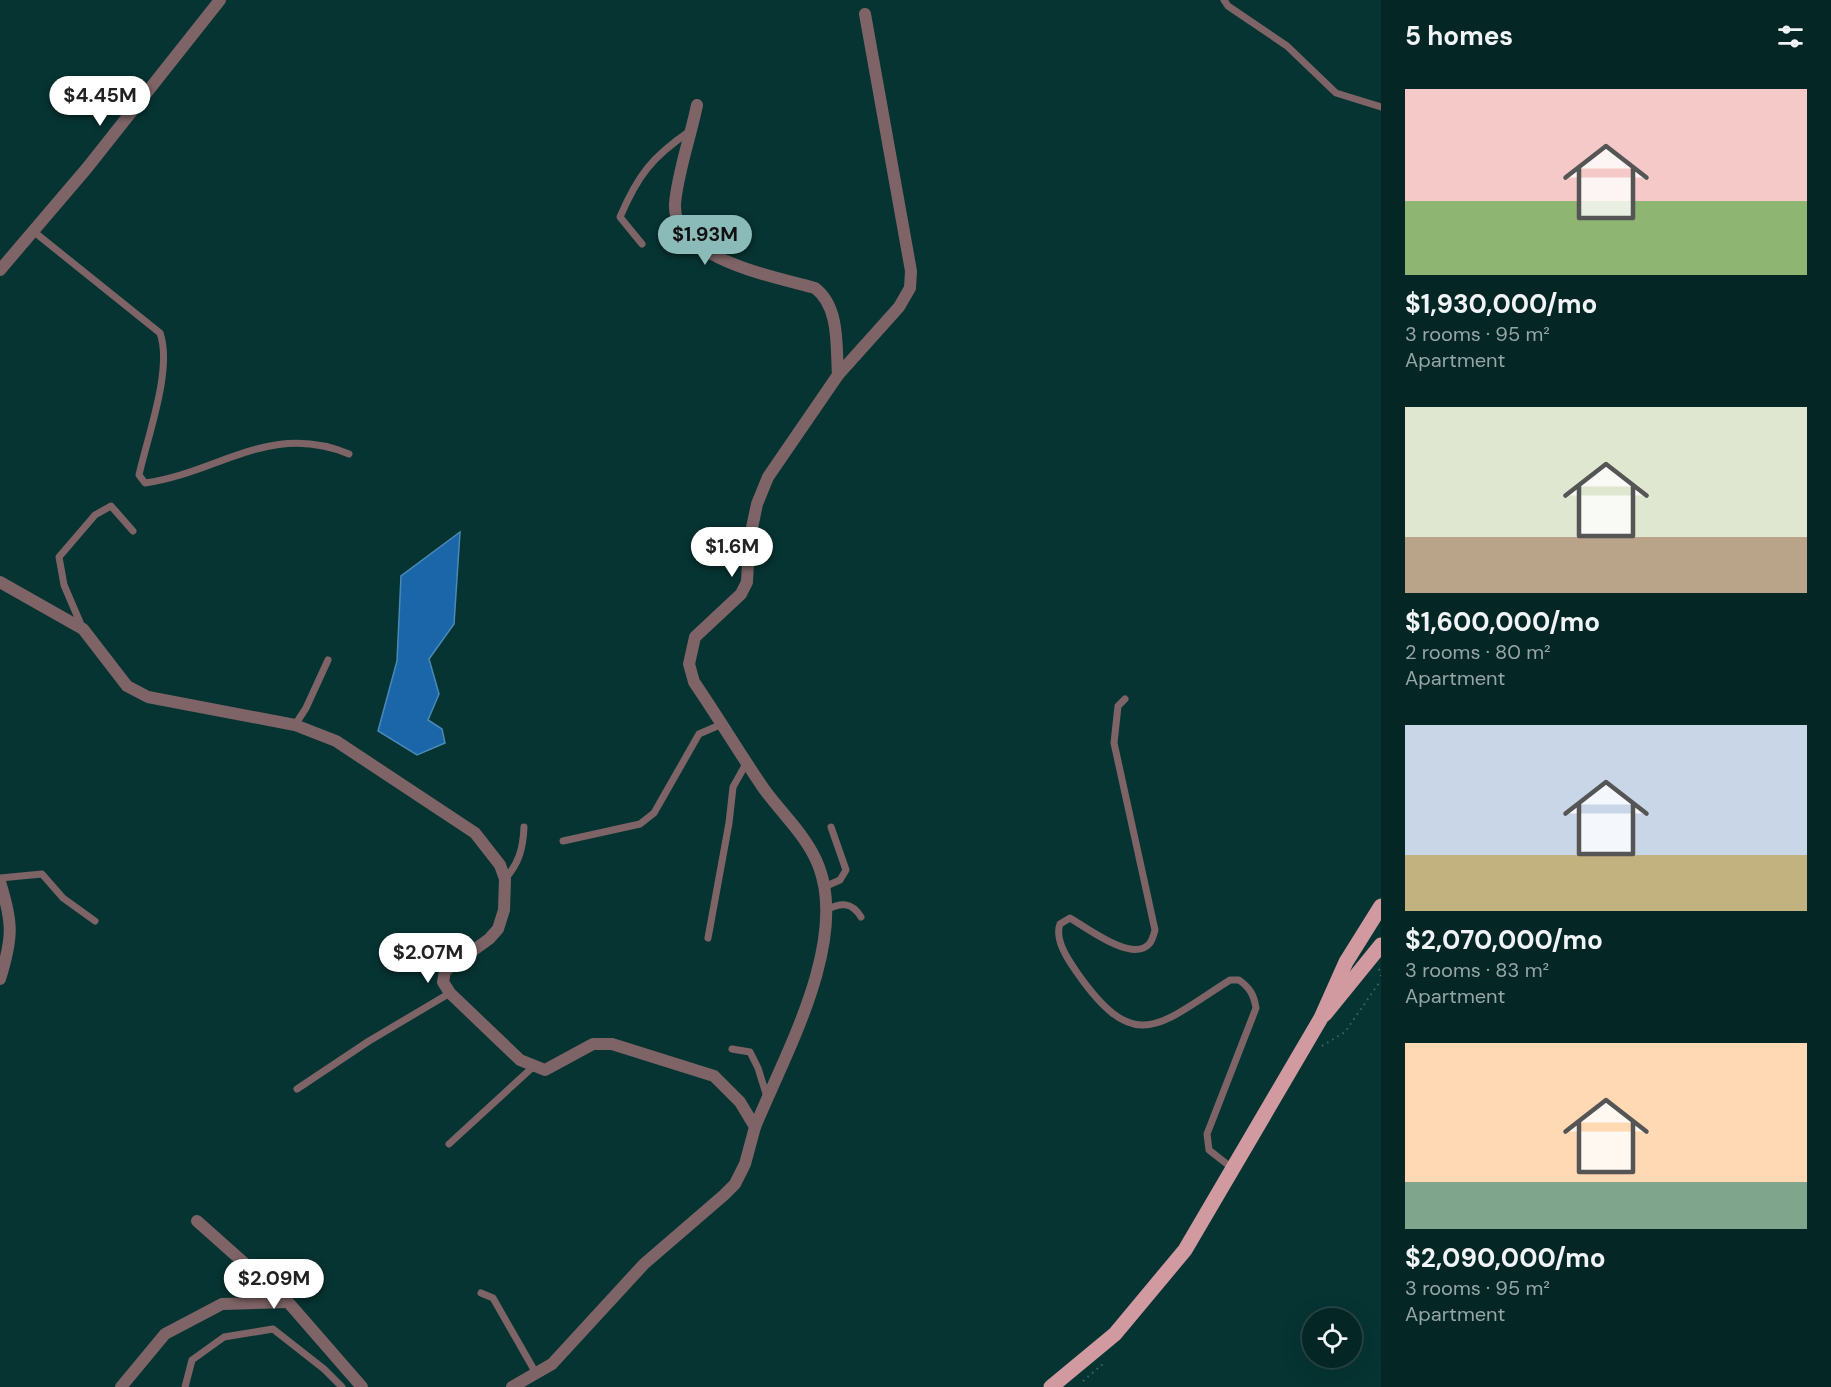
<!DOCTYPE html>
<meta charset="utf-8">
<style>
body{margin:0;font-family:"DM Sans",sans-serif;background:#123332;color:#f1f3f6;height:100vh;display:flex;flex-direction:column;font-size:22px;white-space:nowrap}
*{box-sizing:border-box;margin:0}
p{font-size:20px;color:#97a5a7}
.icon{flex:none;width:33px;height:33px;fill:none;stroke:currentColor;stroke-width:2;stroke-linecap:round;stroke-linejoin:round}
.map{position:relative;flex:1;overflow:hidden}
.sheet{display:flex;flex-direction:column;background:#042726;width:450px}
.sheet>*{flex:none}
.fabs{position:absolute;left:1302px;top:1308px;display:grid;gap:12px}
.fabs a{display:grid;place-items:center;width:60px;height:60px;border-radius:50%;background:#042726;box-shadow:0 6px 24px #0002,0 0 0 2px #254443;font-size:30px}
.price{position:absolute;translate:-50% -51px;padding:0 14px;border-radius:21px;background:#fff;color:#222;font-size:20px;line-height:39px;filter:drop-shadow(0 2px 3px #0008)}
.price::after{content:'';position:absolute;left:50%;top:36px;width:18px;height:14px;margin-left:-9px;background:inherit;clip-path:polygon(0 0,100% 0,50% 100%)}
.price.on{background:#8bbbb9;color:#111}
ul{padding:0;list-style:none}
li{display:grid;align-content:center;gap:12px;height:318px;padding:0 24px}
li span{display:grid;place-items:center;height:186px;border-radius:0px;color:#555}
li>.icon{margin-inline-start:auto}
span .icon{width:108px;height:108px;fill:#fffc;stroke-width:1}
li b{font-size:26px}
h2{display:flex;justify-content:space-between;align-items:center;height:72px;padding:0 24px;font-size:26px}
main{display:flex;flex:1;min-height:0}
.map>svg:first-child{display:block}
</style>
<main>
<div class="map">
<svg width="1381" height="1387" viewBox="0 0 1381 1387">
<rect width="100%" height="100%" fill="#063432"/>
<path fill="#1b66a9" stroke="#4a89b7" stroke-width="1.5" d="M460,532L454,624L429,659L439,694L428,720L442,729L445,743L417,755L378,731L397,661L401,576Z"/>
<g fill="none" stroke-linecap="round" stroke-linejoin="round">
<g stroke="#3c6865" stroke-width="2" stroke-dasharray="1.5 4.5" stroke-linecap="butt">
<path d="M1379,969L1381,976"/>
<path d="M1322,1046L1345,1032L1381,980"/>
<path d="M1083,1381L1104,1363"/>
</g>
<g stroke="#7f6467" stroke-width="7">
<path d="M1224,0L1228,6L1287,46L1336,93L1381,107"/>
<path d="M33,231L160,333C173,369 147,438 139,475L145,483C218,473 271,421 349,454"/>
<path d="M642,244L620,217C638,175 652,157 690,131"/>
<path d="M82,627L64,585L59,557L95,515L111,506L133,531"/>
<path d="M1125,699L1118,706L1114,743L1155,930C1154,934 1152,940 1150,943C1134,964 1087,928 1070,918L1060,924C1054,940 1069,961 1078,974C1136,1056 1159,1025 1230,980H1239C1250,988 1254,995 1256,1008L1207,1134L1209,1150L1232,1168"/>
<path d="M295,725L306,708L328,660"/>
<path d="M563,841L640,824L654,813L699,734L722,724"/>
<path d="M0,878L42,874L63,898L95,921"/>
<path d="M505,879C519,863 523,849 524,827"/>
<path d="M824,887L840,880L846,870L831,827"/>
<path d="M826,910C841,902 852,902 861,917"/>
<path d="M708,938L729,823L733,787L747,762"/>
<path d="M732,1049L750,1052L758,1068L767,1097"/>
<path d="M297,1089L369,1041L450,993"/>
<path d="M449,1144L534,1066"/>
<path d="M481,1293L493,1298L537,1375"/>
<path d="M185,1387L192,1360L224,1337L273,1329L324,1369L342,1387"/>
</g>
<g stroke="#7f6467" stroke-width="12">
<path d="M697,105C691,135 677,175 675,204C672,258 775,277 815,288C840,307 836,346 838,375"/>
<path d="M0,270L87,168L220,0"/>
<path d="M0,582L83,629L127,686L148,697L295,725L336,741L475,833L500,865L505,879L504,910L498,929L489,939L445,971L443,982L450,993L520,1060L545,1070L593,1044H612L714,1076L740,1102L755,1127L745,1164L735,1184L724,1195L644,1264L552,1364L512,1387"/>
<path d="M0,882C13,923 13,937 0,979"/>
<path d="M755,1127C784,1056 848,944 819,867C808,837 782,814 764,789C740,754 718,717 694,682L689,664L695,637L741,594L747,582L749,542L757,504L768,477L838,375L899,307L910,288L911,271L865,14"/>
<path d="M197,1221L288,1302L362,1387"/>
<path d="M121,1387L165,1334L222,1304L288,1302"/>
</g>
<g stroke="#d19aa1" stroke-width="15">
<path d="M1325,1014L1381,945"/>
<path d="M1051,1387L1115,1334L1185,1250L1321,1018L1346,962L1381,906"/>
</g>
</g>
</svg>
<div class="fabs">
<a><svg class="icon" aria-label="locate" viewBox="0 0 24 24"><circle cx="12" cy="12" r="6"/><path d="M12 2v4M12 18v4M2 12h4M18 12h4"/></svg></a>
</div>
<b class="price" style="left:100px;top:127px">$4.45M</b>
<b class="price on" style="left:705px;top:266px">$1.93M</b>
<b class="price" style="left:732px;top:578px">$1.6M</b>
<b class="price" style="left:428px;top:984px">$2.07M</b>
<b class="price" style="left:274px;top:1310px">$2.09M</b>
</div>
<section class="sheet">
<h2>5 homes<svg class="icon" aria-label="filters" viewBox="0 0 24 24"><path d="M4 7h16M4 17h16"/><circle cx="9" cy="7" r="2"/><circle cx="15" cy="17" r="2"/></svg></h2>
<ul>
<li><span style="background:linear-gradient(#f6c9c9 60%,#8fb573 0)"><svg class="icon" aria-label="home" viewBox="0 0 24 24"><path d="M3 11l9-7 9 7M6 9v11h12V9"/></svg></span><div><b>$1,930,000/mo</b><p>3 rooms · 95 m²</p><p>Apartment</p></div></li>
<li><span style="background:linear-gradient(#dfe7d0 70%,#b9a48a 0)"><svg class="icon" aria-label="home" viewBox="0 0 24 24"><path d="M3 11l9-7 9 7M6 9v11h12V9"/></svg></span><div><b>$1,600,000/mo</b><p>2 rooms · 80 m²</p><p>Apartment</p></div></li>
<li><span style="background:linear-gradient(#c9d6e8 70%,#c2b280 0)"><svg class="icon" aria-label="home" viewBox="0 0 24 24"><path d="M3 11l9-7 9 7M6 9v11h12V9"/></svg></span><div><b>$2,070,000/mo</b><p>3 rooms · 83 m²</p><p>Apartment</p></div></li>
<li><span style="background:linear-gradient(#ffd9b3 75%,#7fa58c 0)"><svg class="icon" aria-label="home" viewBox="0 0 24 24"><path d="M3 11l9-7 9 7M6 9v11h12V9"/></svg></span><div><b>$2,090,000/mo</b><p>3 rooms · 95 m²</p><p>Apartment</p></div></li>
</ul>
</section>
</main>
